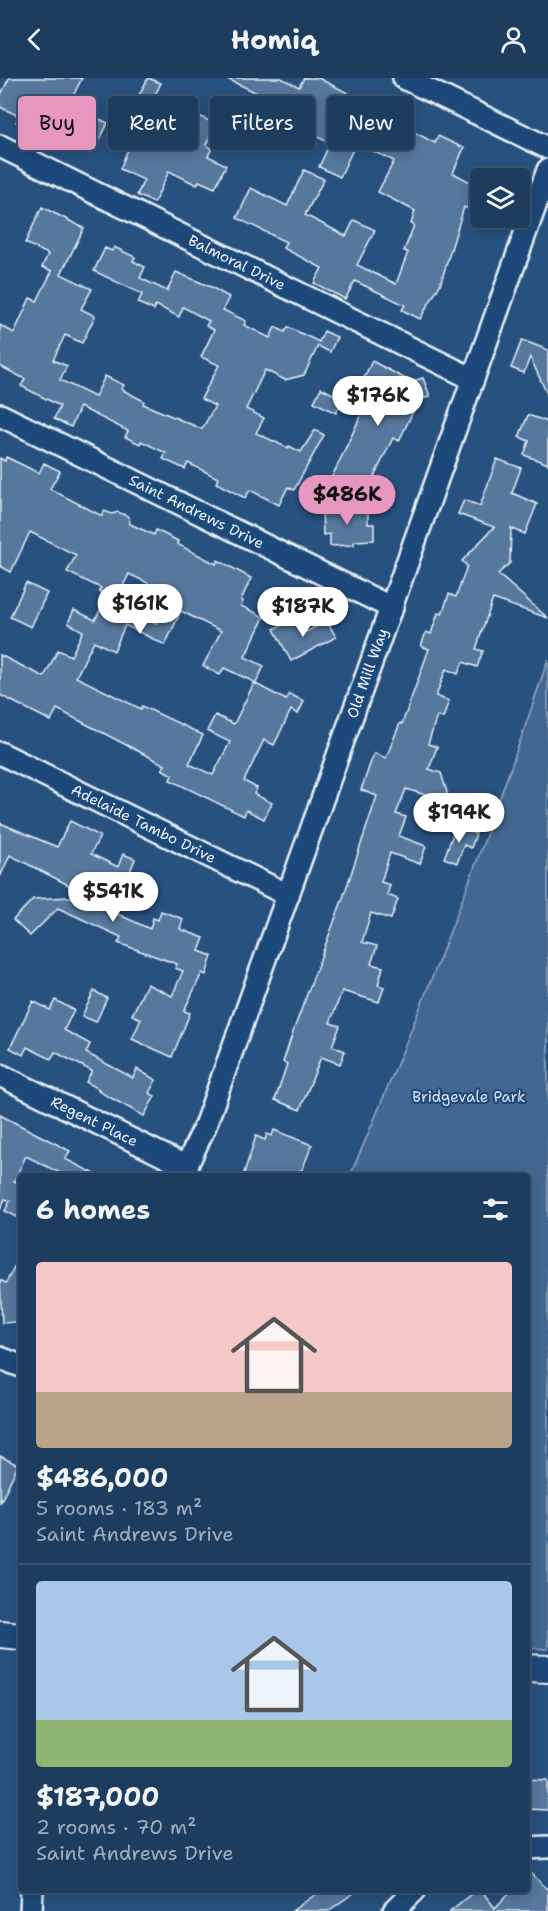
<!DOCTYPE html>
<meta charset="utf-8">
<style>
body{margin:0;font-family:"Shantell Sans",sans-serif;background:#254465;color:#f1f3f6;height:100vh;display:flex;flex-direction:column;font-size:22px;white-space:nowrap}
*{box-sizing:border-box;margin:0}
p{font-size:20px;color:#a0aebd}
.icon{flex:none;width:33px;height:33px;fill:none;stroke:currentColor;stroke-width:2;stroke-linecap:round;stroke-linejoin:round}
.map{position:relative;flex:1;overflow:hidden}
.side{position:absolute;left:18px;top:1095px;width:512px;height:720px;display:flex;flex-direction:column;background:#1d3d5f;border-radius:6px;box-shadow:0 3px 15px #0003,0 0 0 2px #3b5674}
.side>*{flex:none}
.guide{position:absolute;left:18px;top:18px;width:513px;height:54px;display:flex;gap:12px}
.controls{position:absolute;left:470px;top:90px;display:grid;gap:12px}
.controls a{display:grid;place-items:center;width:60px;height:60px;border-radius:6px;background:#1d3d5f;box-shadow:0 3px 15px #0003,0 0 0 2px #3b5674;font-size:30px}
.price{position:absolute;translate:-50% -51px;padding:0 14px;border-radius:21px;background:#fff;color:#222;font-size:20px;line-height:39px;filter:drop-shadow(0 2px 3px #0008)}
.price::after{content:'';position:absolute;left:50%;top:36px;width:18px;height:14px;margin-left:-9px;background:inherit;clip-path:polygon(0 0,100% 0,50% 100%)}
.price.current{background:#e797bd;color:#111}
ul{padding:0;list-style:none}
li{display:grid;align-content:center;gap:12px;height:318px;padding:0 18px}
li+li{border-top:2px solid #3b5674}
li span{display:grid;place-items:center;height:186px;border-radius:6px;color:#555}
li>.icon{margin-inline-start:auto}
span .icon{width:108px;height:108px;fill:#fffc;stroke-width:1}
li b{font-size:26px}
h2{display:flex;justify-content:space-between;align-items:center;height:72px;padding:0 18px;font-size:26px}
.pill{padding:0 21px;border-radius:6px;background:#1d3d5f;box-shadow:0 3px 15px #0003,0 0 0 2px #3b5674;font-size:21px;line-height:54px}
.pill.current{background:#e797bd;color:#111}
header{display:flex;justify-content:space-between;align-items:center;height:78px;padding:0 18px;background:#1d3d5f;font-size:27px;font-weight:700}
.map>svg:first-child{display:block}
</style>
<header><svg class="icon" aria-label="back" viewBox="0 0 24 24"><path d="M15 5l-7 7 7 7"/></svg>Homiq<svg class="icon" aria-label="person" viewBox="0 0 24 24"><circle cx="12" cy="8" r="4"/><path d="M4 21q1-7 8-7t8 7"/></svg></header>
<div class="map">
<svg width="548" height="1833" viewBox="0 0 548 1833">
<rect width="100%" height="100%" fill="#27517f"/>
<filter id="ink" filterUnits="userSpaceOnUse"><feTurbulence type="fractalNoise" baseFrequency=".0167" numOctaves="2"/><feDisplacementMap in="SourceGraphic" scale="12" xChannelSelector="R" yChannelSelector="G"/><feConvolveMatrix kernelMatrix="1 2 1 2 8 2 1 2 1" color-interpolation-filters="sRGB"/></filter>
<g filter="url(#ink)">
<path fill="#436891" stroke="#96acc4" stroke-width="1.5" d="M548,581V1571L526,1570V1098H350C423,929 490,756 548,581Z"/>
<g fill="#57789d" stroke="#e8f1f8" stroke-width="1.5">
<path d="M9,0H82L71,22L98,36L97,40L108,45L95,71L47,48L43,57L16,44L19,38L0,29V19Z"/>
<path d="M148,0L161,5L154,19L197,41L199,38L216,46L206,67L212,70L208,78L226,87L215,110L199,103L197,107L169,93L154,125L137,117L144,102L120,91L142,36L132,31Z"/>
<path d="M225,0H281L299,9L304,0H318L396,39L394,44L435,65L438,58L464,70L453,95L480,109V136L464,129L440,207L420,241L402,232L405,227L355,203L345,221L314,205L322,190L283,170L286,164L237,140L251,110L287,128L304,92L324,101L305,137L346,158L354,142L375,152L357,187L396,206L408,174L404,173L414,147L411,146L415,133L378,114L394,83L356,65L340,99L319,89L330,65L289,45L276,71L249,59L268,20Z"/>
<path d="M42,129L84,150L61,196L92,211L81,231L95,238L82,265L65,257L53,282L67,288L60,302L95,319L105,298L124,307L121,311L144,323L143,326L202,351L215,328L201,321L219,287L201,279L214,252L206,248L209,243L183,229L179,239L156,227L154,232L138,225L142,216L94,193L105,170L112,173L114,169L135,179L133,183L145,189L140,200L167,213L176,194L211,209L229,219L223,232L246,243L244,247L270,260L275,249L285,254L288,249L319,264L324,253L337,259L330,274L318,268L304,297L285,302L265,292L246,331L264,340L256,355L288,370L289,368L301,374L315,352L324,357L294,412L288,409L279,427L250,412L245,420L216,405L218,400L188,385L185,391L163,381L166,375L141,363L140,366L125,359L128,353L80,329L71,349L54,341L60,328L21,308L25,301L0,288V247L14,255L30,220L37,223L52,193L42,189L48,176L25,165Z"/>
<path d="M522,262L548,272V318L530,279L524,295L511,290Z"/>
<path d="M372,283L411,304L423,300L430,318L418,323L399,363L393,360L373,401L378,404L370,420L331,401L374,310L362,304Z"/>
<path d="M321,310L343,321L336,335L314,324Z"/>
<path d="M528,337L548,344V386L524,377L529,363L519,359Z"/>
<path d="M6,379L39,395L44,385L60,393L50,411L102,438L104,433L112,436L118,434L129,439L130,446L154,457L156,452L178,463L177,466L216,486L218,482L251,500L241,522L243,523L241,528L264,539L245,579L264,588L256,605L224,590L220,597L203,588L221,553L181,533L165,567L125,547L114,573L94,563L76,599L141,631L142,628L203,657L189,686L213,697L230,664L207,653L215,637L234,646L254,605L286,622L289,616L304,623L298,636L291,632L274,667L264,662L244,703L257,710L254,716L272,725L264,741L246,732L244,738L170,702L172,697L162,691L165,687L57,631L51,643L0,617V577L44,599L58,572L71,578L83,553L68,545L74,532L95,542L106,521L156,545L171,516L129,496L116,522L99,513L101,510L67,494L76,477L30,454L11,494L0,488V380L5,383Z"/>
<path d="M497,381L521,390L512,415L537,426L525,456L511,450L510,485L498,496L548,540L493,521L476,571L483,573L477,589L463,584L458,596L446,591L436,618L449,623L443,640L437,638L428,666L437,669L429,691L441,695L447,714L445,723L406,711L396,736L406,739L399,758L426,768L420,786L390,775L381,804L390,807L387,817L398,821L391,841L371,835L362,864L377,868L371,886L383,889L378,907L384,909L379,924L342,913L330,945L340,948L332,968L345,973L340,986L321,979L300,1032L275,1022L287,986L283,984L294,951L343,820L377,718L361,712L374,675L386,680L400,645L402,646L429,571L421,568L426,554L431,556L438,535L442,536L449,516L456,519L467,488L462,483L494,449L458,436L464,422L480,428Z"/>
<path d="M368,431V446H374V462L354,463V467L330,468V456L323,457L322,432Z"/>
<path d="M26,505L47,515L31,549L10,539Z"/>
<path d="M296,539L304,555L327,543L336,559L291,583L274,551Z"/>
<path d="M70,743L100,758L91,776L118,789L123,776L135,781L125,806L128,808L115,835L150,851L153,840L158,842L161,833L183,841L180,851L204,860L199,873L212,878L206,897L202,895L184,933L190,935L172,979L132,961L141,941L132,937L147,906L172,918L183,893L175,890L177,886L118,865L121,859L58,830L30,858L13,842L33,821L90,818L10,777L0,799V745L57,769Z"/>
<path d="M456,748L476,756L471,770L464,767L457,785L444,780Z"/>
<path d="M94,913L107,920L96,944L82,938Z"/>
<path d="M55,922L74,932L64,952L90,966L86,975L133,1000L137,991L156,1002L149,1015L155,1018L144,1038L98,1013L99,1011L86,1004L92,993L55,974L51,981L27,969L23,977L10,970L33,923L50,932Z"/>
<path d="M0,1037L70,1073L65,1081L99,1098H66L26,1078L14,1103L19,1105L21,1100V1141L5,1133L10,1123L5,1121L0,1132Z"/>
<path d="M274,1052L312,1067L302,1092L284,1098H243L256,1058L265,1062L267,1056L272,1058Z"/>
<path d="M21,1175V1231L15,1244L2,1245L0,1202L6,1205Z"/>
<path d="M0,1378L18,1387L0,1425Z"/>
<path d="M526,1701L548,1702V1732L526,1731Z"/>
<path d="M526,1790L548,1812V1833H450L476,1812H481L495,1830L512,1812H526Z"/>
<path d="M322,1812H358L328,1833H292Z"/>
</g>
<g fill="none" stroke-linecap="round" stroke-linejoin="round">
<defs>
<g id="minor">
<path d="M404,0L548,70"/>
<path id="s1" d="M0,68L473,301"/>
<path id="s2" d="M0,337L392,530"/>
<path id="s3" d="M0,675L288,817"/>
<path id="s4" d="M0,997L187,1089"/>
<path id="s5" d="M182,1098L205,1048L548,92"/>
<path d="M0,1280L21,1288"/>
<path d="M526,1770L548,1769"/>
<path d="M31,1833L32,1812"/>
<path d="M394,1833L415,1812"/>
</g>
<g id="major">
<path d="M0,1556L21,1558"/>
<path d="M526,1590L548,1591"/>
</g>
</defs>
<use href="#minor" stroke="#e8f1f8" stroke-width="26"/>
<use href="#major" stroke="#e8f1f8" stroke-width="30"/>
<use href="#minor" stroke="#1f4a7a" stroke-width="21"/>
<use href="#major" stroke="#1f4a7a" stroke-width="26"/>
</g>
</g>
<g text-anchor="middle" stroke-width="4.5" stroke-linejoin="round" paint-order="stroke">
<g font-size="15" fill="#e8f1f8" stroke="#1f4a7a">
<text dy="5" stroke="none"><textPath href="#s1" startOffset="264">Balmoral Drive</textPath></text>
<text dy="5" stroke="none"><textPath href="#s2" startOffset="219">Saint Andrews Drive</textPath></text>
<text dy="5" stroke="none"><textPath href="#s5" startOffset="536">Old Mill Way</textPath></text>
<text dy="5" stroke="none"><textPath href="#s3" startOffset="160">Adelaide Tambo Drive</textPath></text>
<text dy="5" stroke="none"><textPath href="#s4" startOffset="105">Regent Place</textPath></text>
</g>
<g font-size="15" fill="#d8e3ee" stroke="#1f4a7a">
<text x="469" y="1024">Bridgevale Park</text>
</g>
</g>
</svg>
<div class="controls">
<a><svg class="icon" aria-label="layers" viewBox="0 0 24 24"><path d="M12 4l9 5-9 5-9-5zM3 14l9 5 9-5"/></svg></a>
</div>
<b class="price" style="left:378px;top:349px">$176K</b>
<b class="price current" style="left:347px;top:448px">$486K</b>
<b class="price" style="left:140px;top:557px">$161K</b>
<b class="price" style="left:303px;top:560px">$187K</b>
<b class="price" style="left:459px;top:766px">$194K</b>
<b class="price" style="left:113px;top:845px">$541K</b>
<div class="guide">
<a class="pill current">Buy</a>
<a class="pill">Rent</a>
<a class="pill">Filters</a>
<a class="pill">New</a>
</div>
<section class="side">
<h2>6 homes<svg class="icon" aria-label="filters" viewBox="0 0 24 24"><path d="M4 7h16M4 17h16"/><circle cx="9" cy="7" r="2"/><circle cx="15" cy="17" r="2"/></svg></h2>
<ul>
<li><span style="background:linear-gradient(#f6c9c9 70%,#b9a48a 0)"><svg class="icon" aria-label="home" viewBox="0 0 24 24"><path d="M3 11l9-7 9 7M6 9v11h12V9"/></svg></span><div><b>$486,000</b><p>5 rooms · 183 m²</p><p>Saint Andrews Drive</p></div></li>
<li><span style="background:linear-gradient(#a9c7e8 75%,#8fb573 0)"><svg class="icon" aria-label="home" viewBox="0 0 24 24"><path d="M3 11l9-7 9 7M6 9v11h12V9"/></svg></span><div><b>$187,000</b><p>2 rooms · 70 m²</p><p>Saint Andrews Drive</p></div></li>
</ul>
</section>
</div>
